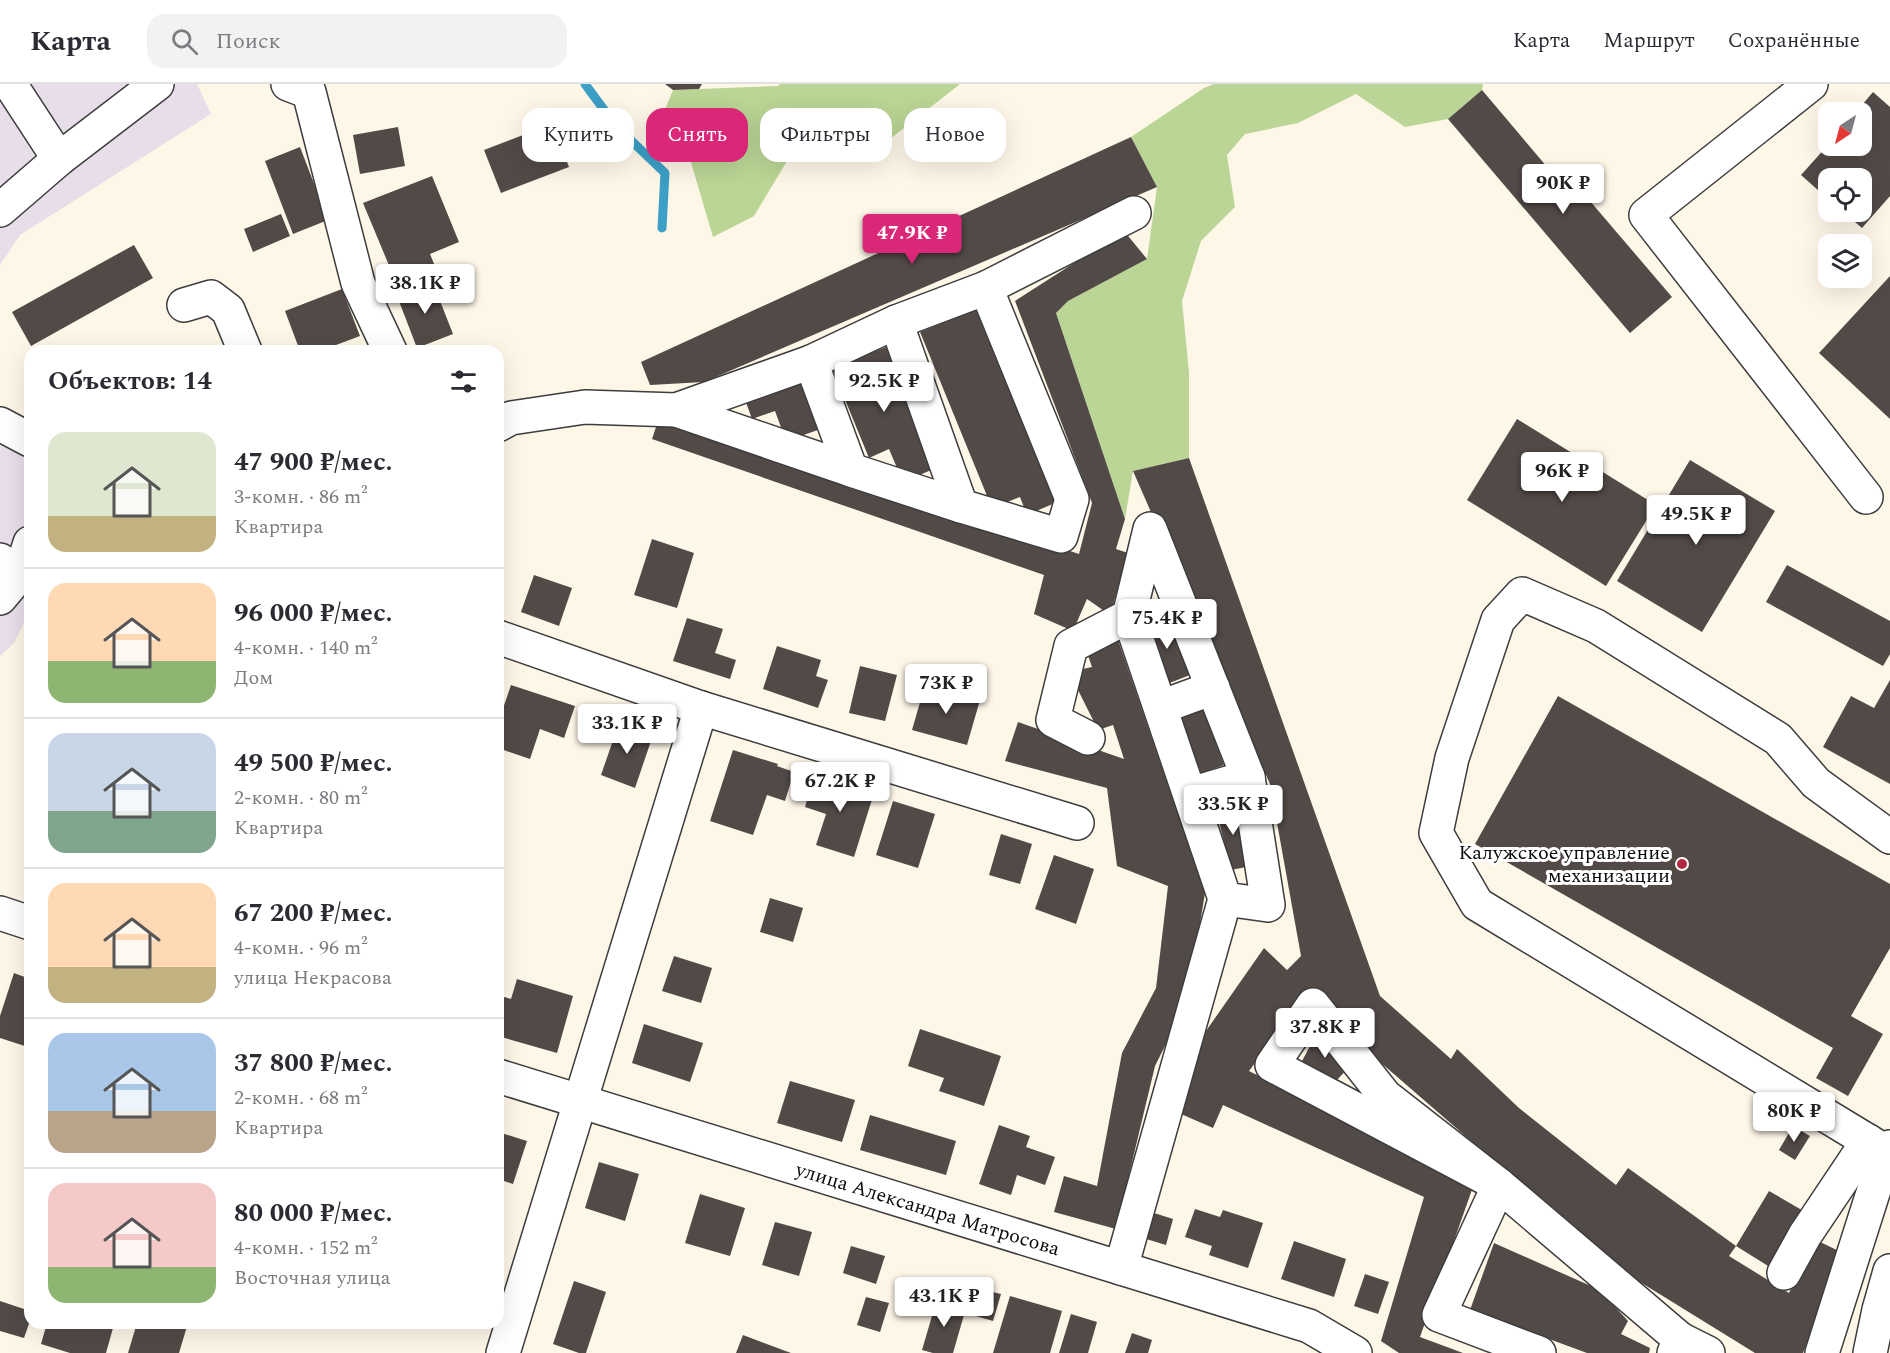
<!DOCTYPE html>
<html lang="ru">
<meta charset="utf-8">
<style>
body{margin:0;font-family:Spectral,serif;background:#f2f2f3;color:#2b2b33;height:100vh;display:flex;flex-direction:column;font-size:22px;white-space:nowrap}
*{box-sizing:border-box;margin:0}
p{font-size:20px;color:#7c7c81}
.icon{flex:none;width:33px;height:33px;fill:none;stroke:currentColor;stroke-width:2;stroke-linecap:round;stroke-linejoin:round}
.map{position:relative;flex:1;overflow:hidden}
.side{position:absolute;left:24px;top:261px;width:480px;height:984px;display:flex;flex-direction:column;background:#fff;border-radius:18px;box-shadow:0 6px 24px #0002}
.side>*{flex:none}
.guide{position:absolute;left:522px;top:24px;width:570px;height:54px;display:flex;gap:12px}
.needle{width:39px;rotate:216deg}
.fabs{position:absolute;left:1818px;top:18px;display:grid;gap:12px}
.fabs a{display:grid;place-items:center;width:54px;height:54px;border-radius:12px;background:#fff;box-shadow:0 6px 24px #0002;font-size:30px}
.price{position:absolute;translate:-50% -51px;padding:0 14px;border-radius:6px;background:#fff;color:#222;font-size:20px;line-height:39px;filter:drop-shadow(0 2px 3px #0008)}
.price::after{content:'';position:absolute;left:50%;top:36px;width:18px;height:14px;margin-left:-9px;background:inherit;clip-path:polygon(0 0,100% 0,50% 100%)}
.price.on{background:#db2777;color:#fff}
ul{padding:0;list-style:none}
li{display:flex;align-items:center;gap:18px;height:150px;padding:0 24px}
li+li{border-top:2px solid #e1e1e2}
li span{display:grid;place-items:center;flex:none;width:168px;height:120px;border-radius:18px;color:#555}
li>.icon{margin-inline-start:auto}
span .icon{width:72px;height:72px;fill:#fffc;stroke-width:1}
li b{font-size:26px}
h2{display:flex;justify-content:space-between;align-items:center;height:72px;padding:0 24px;font-size:26px}
.chip{padding:0 21px;border-radius:18px;background:#fff;box-shadow:0 6px 24px #0002;font-size:21px;line-height:54px}
.chip.on{background:#db2777;color:#fff}
header{display:flex;align-items:center;gap:36px;box-sizing:border-box;height:84px;padding:0 30px;background:#fff;border-bottom:2px solid #e1e1e2}
header strong{font-size:28px}
nav{display:flex;gap:33px;margin-inline-start:auto;font-size:21px}
.search{width:420px;height:54px;background:#f2f2f3;display:flex;align-items:center;gap:15px;box-sizing:border-box;padding:0 21px;border-radius:18px;color:#7c7c81;font-size:22px}
.map>svg:first-child{display:block}
</style>
<header>
<strong>Карта</strong>
<div class="search"><svg class="icon" aria-label="search" viewBox="0 0 24 24"><circle cx="10" cy="10" r="6"/><path d="M15 15l6 6"/></svg>Поиск</div>
<nav><a>Карта</a><a>Маршрут</a><a>Сохранённые</a></nav>
</header>
<div class="map">
<svg width="1890" height="1269" viewBox="0 0 1890 1269">
<rect width="100%" height="100%" fill="#fef7e8"/>
<g fill="#e7dee9">
<path d="M0,0H197L211,30L20,151L0,181Z"/>
<path d="M0,323L30,340V527L14,559L0,572Z"/>
</g>
<g fill="#bad595">
<path d="M780,0H960L876,66L799,57L754,132L713,153L682,48L662,33L673,6L778,2Z"/>
<path d="M1214,0H1483L1482,6L1448,35L1405,43L1356,10L1298,39L1245,50L1227,71L1235,123L1201,157L1182,217L1189,288V374L1133,387L1125,435L1056,229L1068,217L1147,175L1157,103L1131,53L1204,4Z"/>
</g>
<g fill="none" stroke-linecap="round" stroke-linejoin="round">
<path stroke="#3b9fc6" stroke-width="9" d="M585,0L616,42L665,89L662,144"/>
</g>
<g fill="#524a47">
<path d="M665,0H702L699,5L673,6Z"/>
<path d="M1482,6L1570,110L1578,103L1672,213L1630,249L1448,35Z"/>
<path d="M1873,8L1890,23V112L1862,144L1843,128H1862V94H1828V115L1801,91L1827,62H1862V28H1856Z"/>
<path d="M552,40L569,83L501,109L484,66Z"/>
<path d="M398,43L405,82L360,90L353,51Z"/>
<path d="M1131,53L1157,103L704,298L650,301L641,278Z"/>
<path d="M300,63L328,136L293,150L265,77Z"/>
<path d="M432,92L459,158L430,170L437,187L398,203L363,119Z"/>
<path d="M281,130L290,152L253,168L244,145Z"/>
<path d="M1124,147L1147,175L1068,217L1056,229L1125,435L1116,465L1128,469L1110,531L1087,515L1073,547L1034,530L1044,491L652,355L660,331L1079,470L1092,419L1015,217Z"/>
<path d="M134,161L153,194L31,262L12,228Z"/>
<path d="M1890,192V335L1819,269Z"/>
<path d="M433,199L453,250L417,264L397,212Z"/>
<path d="M342,205L360,252L320,267H300L285,227Z"/>
<path d="M976,226L1055,419L1027,431L1020,413L992,424L920,248Z"/>
<path d="M886,263L936,384L903,398L889,365L869,374L832,284Z"/>
<path d="M799,293L818,346L786,357L775,327L752,335L744,313Z"/>
<path d="M1517,335L1656,421L1606,502L1467,416Z"/>
<path d="M1189,374L1380,912L1451,975L1457,965L1519,1024L1616,1101L1628,1084L1736,1162L1729,1172L1789,1209L1814,1155L1845,1170L1803,1269H1755L1619,1185L1380,978L1317,904L1303,915L1249,987L1474,1100L1420,1253L1463,1269H1399L1381,1257L1424,1113L1223,1021L1213,1044L1181,1030L1199,957L1264,864L1287,886L1301,872L1270,700L1133,387Z"/>
<path d="M1690,376L1775,427L1702,548L1617,497Z"/>
<path d="M652,455L694,469L677,524L634,511Z"/>
<path d="M1787,481L1890,537V570L1883,582L1766,518Z"/>
<path d="M534,491L572,504L559,542L521,528Z"/>
<path d="M1167,531L1190,591L1167,600L1145,539Z"/>
<path d="M687,534L723,545L715,569L736,576L730,595L673,577Z"/>
<path d="M1117,553L1205,809L1187,918L1155,982L1116,1145L1054,1128L1064,1092L1097,1102L1122,969L1156,904L1168,802L1117,782L1107,704L1005,677L1018,638L1124,675L1113,641L1098,646L1069,588L1092,583L1085,563Z"/>
<path d="M777,562L821,576L816,592L828,596L818,624L763,605Z"/>
<path d="M860,582L897,591L885,637L849,629Z"/>
<path d="M1890,596V700L1823,663L1851,612L1874,624Z"/>
<path d="M511,601L575,622L564,654L540,645L530,675L498,664V639Z"/>
<path d="M925,601L980,616L967,661L912,646Z"/>
<path d="M1558,612L1890,800V864L1851,932L1883,950L1848,1012L1816,994L1833,964L1475,760Z"/>
<path d="M1202,622L1224,681L1201,689L1179,631Z"/>
<path d="M619,639L653,651L635,704L601,691Z"/>
<path d="M733,666L778,680L777,682L794,688L785,717L767,711L753,751L710,737Z"/>
<path d="M815,690L874,709L854,773L816,761L826,730L805,723Z"/>
<path d="M893,717L935,730L918,784L876,771Z"/>
<path d="M1235,718L1251,782L1231,786L1215,722Z"/>
<path d="M1001,750L1032,760L1020,800L989,791Z"/>
<path d="M1054,771L1094,785L1076,840L1035,825Z"/>
<path d="M770,814L803,824L793,858L760,848Z"/>
<path d="M674,872L712,884L701,919L662,907Z"/>
<path d="M14,889L30,895V958L28,963L0,954V932Z"/>
<path d="M517,895L573,912L557,969L498,952V911L511,915Z"/>
<path d="M644,940L703,959L690,998L632,979Z"/>
<path d="M920,945L1001,972L984,1022L939,1007L944,994L908,982Z"/>
<path d="M1317,949L1349,983L1337,996L1302,977Z"/>
<path d="M790,997L855,1016L842,1058L777,1039Z"/>
<path d="M870,1031L956,1057L946,1091L860,1066Z"/>
<path d="M999,1041L1030,1052L1026,1063L1055,1073L1045,1101L1017,1091L1011,1111L979,1100Z"/>
<path d="M1793,1042L1810,1052L1795,1076L1779,1066Z"/>
<path d="M498,1048L527,1057L513,1100L498,1095Z"/>
<path d="M599,1078L639,1090L625,1137L585,1124Z"/>
<path d="M1769,1107L1807,1129L1773,1185L1736,1162Z"/>
<path d="M700,1110L745,1124L730,1172L685,1159Z"/>
<path d="M1195,1125L1220,1133L1223,1126L1263,1139L1248,1184L1209,1171L1212,1162L1185,1153Z"/>
<path d="M1151,1128L1173,1135L1166,1161L1143,1154Z"/>
<path d="M775,1138L812,1148L799,1192L762,1181Z"/>
<path d="M1294,1157L1346,1175L1334,1213L1281,1195Z"/>
<path d="M1494,1159L1600,1206L1628,1237L1621,1250L1650,1264L1649,1269H1587L1470,1226Z"/>
<path d="M851,1162L885,1172L876,1200L843,1189Z"/>
<path d="M1365,1190L1389,1198L1378,1230L1354,1222Z"/>
<path d="M574,1197L606,1208L586,1269H579L553,1260Z"/>
<path d="M984,1206L1001,1210L993,1237L976,1232Z"/>
<path d="M1010,1212L1062,1227L1050,1269H993Z"/>
<path d="M866,1213L889,1219L880,1248L857,1241Z"/>
<path d="M937,1215L966,1224L953,1269H933L922,1266Z"/>
<path d="M0,1217L30,1227V1237L24,1254L0,1247Z"/>
<path d="M1071,1230L1097,1238L1088,1269H1059Z"/>
<path d="M47,1239H96L113,1244L106,1269H70L41,1260Z"/>
<path d="M137,1239H188L179,1269H128Z"/>
<path d="M1132,1249L1152,1256L1148,1269H1125Z"/>
<path d="M743,1251L791,1269H736Z"/>
</g>
<g fill="none" stroke-linecap="round" stroke-linejoin="round">
<defs>
<g id="minor">
<path d="M10,0L59,75"/>
<path d="M288,0L309,8L358,199L390,267"/>
<path d="M1811,0L1646,131L1866,413"/>
<path d="M0,126L59,75L157,0"/>
<path d="M184,221L211,213L228,226L245,267"/>
<path d="M896,238L961,422L1061,452L1072,415L986,204"/>
<path d="M811,278L851,386L961,422"/>
<path d="M676,326L851,386"/>
<path d="M0,340L30,356"/>
<path d="M498,341L511,334L585,323L676,326L811,278L896,238L986,204L1134,129"/>
<path d="M30,459L20,490L30,493"/>
<path d="M0,476L20,490L0,514"/>
<path d="M498,553L701,624L1077,739"/>
<path d="M1161,623L1213,604"/>
<path d="M1088,654L1053,636L1071,562L1129,532"/>
<path d="M1190,710L1248,693"/>
<path d="M0,829L30,839"/>
<path id="s1" d="M498,992L1309,1242L1355,1269"/>
<path d="M1886,1068L1477,820L1436,749L1452,674L1498,536L1522,510L1596,542L1778,655L1816,699L1890,753"/>
<path d="M1499,1101L1272,981L1313,921L1385,1012L1499,1101L1680,1255L1674,1269"/>
<path d="M1499,1101L1439,1231L1539,1269"/>
<path d="M1121,1184L1225,815L1129,532L1150,445L1248,693L1268,821L1225,815"/>
<path d="M1784,1189L1805,1151L1868,1057"/>
<path d="M1680,1255L1708,1269"/>
<path d="M503,1269L701,624"/>
<path d="M1822,1269L1886,1068L1890,1063"/>
<path d="M1870,1269L1879,1226L1890,1187"/>
</g>
</defs>
<use href="#minor" stroke="#3d3d3d" stroke-width="36"/>
<use href="#minor" stroke="#fff" stroke-width="33"/>
</g>
<circle fill="#b22a41" stroke="#fff" stroke-width="2" cx="1682" cy="780" r="6"/>
<g text-anchor="middle" stroke-width="6" stroke-linejoin="round" paint-order="stroke">
<g font-size="20" fill="#0a0a0a" stroke="#fff" text-anchor="end">
<text x="1670" y="775">Калужское управление<tspan x="1670" dy="23">механизации</tspan></text>
</g>
<g font-size="20" fill="#0a0a0a" stroke="#fff">
<text dy="7" stroke="none"><textPath href="#s1" startOffset="450">улица Александра Матросова</textPath></text>
</g>
</g>
</svg>
<div class="fabs">
<a><svg class="needle" viewBox="-14 -14 28 28"><path d="M0-13l5 13h-10z" fill="#e53935"/><path d="M0 13l5-13h-10z" fill="#7c7c81"/></svg></a>
<a><svg class="icon" aria-label="locate" viewBox="0 0 24 24"><circle cx="12" cy="12" r="6"/><path d="M12 2v4M12 18v4M2 12h4M18 12h4"/></svg></a>
<a><svg class="icon" aria-label="layers" viewBox="0 0 24 24"><path d="M12 4l9 5-9 5-9-5zM3 14l9 5 9-5"/></svg></a>
</div>
<b class="price" style="left:1563px;top:131px">90K ₽</b>
<b class="price on" style="left:912px;top:181px">47.9K ₽</b>
<b class="price" style="left:425px;top:231px">38.1K ₽</b>
<b class="price" style="left:884px;top:329px">92.5K ₽</b>
<b class="price" style="left:1562px;top:419px">96K ₽</b>
<b class="price" style="left:1696px;top:462px">49.5K ₽</b>
<b class="price" style="left:1167px;top:566px">75.4K ₽</b>
<b class="price" style="left:946px;top:631px">73K ₽</b>
<b class="price" style="left:627px;top:671px">33.1K ₽</b>
<b class="price" style="left:840px;top:729px">67.2K ₽</b>
<b class="price" style="left:1233px;top:752px">33.5K ₽</b>
<b class="price" style="left:1325px;top:975px">37.8K ₽</b>
<b class="price" style="left:1794px;top:1059px">80K ₽</b>
<b class="price" style="left:944px;top:1244px">43.1K ₽</b>
<div class="guide">
<a class="chip">Купить</a>
<a class="chip on">Снять</a>
<a class="chip">Фильтры</a>
<a class="chip">Новое</a>
</div>
<section class="side">
<h2>Объектов: 14<svg class="icon" aria-label="filters" viewBox="0 0 24 24"><path d="M4 7h16M4 17h16"/><circle cx="9" cy="7" r="2"/><circle cx="15" cy="17" r="2"/></svg></h2>
<ul>
<li><span style="background:linear-gradient(#dfe7d0 70%,#c2b280 0)"><svg class="icon" aria-label="home" viewBox="0 0 24 24"><path d="M3 11l9-7 9 7M6 9v11h12V9"/></svg></span><div><b>47 900 ₽/мес.</b><p>3-комн. · 86 m²</p><p>Квартира</p></div></li>
<li><span style="background:linear-gradient(#ffd9b3 65%,#8fb573 0)"><svg class="icon" aria-label="home" viewBox="0 0 24 24"><path d="M3 11l9-7 9 7M6 9v11h12V9"/></svg></span><div><b>96 000 ₽/мес.</b><p>4-комн. · 140 m²</p><p>Дом</p></div></li>
<li><span style="background:linear-gradient(#c9d6e8 65%,#7fa58c 0)"><svg class="icon" aria-label="home" viewBox="0 0 24 24"><path d="M3 11l9-7 9 7M6 9v11h12V9"/></svg></span><div><b>49 500 ₽/мес.</b><p>2-комн. · 80 m²</p><p>Квартира</p></div></li>
<li><span style="background:linear-gradient(#ffd9b3 70%,#c2b280 0)"><svg class="icon" aria-label="home" viewBox="0 0 24 24"><path d="M3 11l9-7 9 7M6 9v11h12V9"/></svg></span><div><b>67 200 ₽/мес.</b><p>4-комн. · 96 m²</p><p>улица Некрасова</p></div></li>
<li><span style="background:linear-gradient(#a9c7e8 65%,#b9a48a 0)"><svg class="icon" aria-label="home" viewBox="0 0 24 24"><path d="M3 11l9-7 9 7M6 9v11h12V9"/></svg></span><div><b>37 800 ₽/мес.</b><p>2-комн. · 68 m²</p><p>Квартира</p></div></li>
<li><span style="background:linear-gradient(#f6c9c9 70%,#8fb573 0)"><svg class="icon" aria-label="home" viewBox="0 0 24 24"><path d="M3 11l9-7 9 7M6 9v11h12V9"/></svg></span><div><b>80 000 ₽/мес.</b><p>4-комн. · 152 m²</p><p>Восточная улица</p></div></li>
</ul>
</section>
</div>
